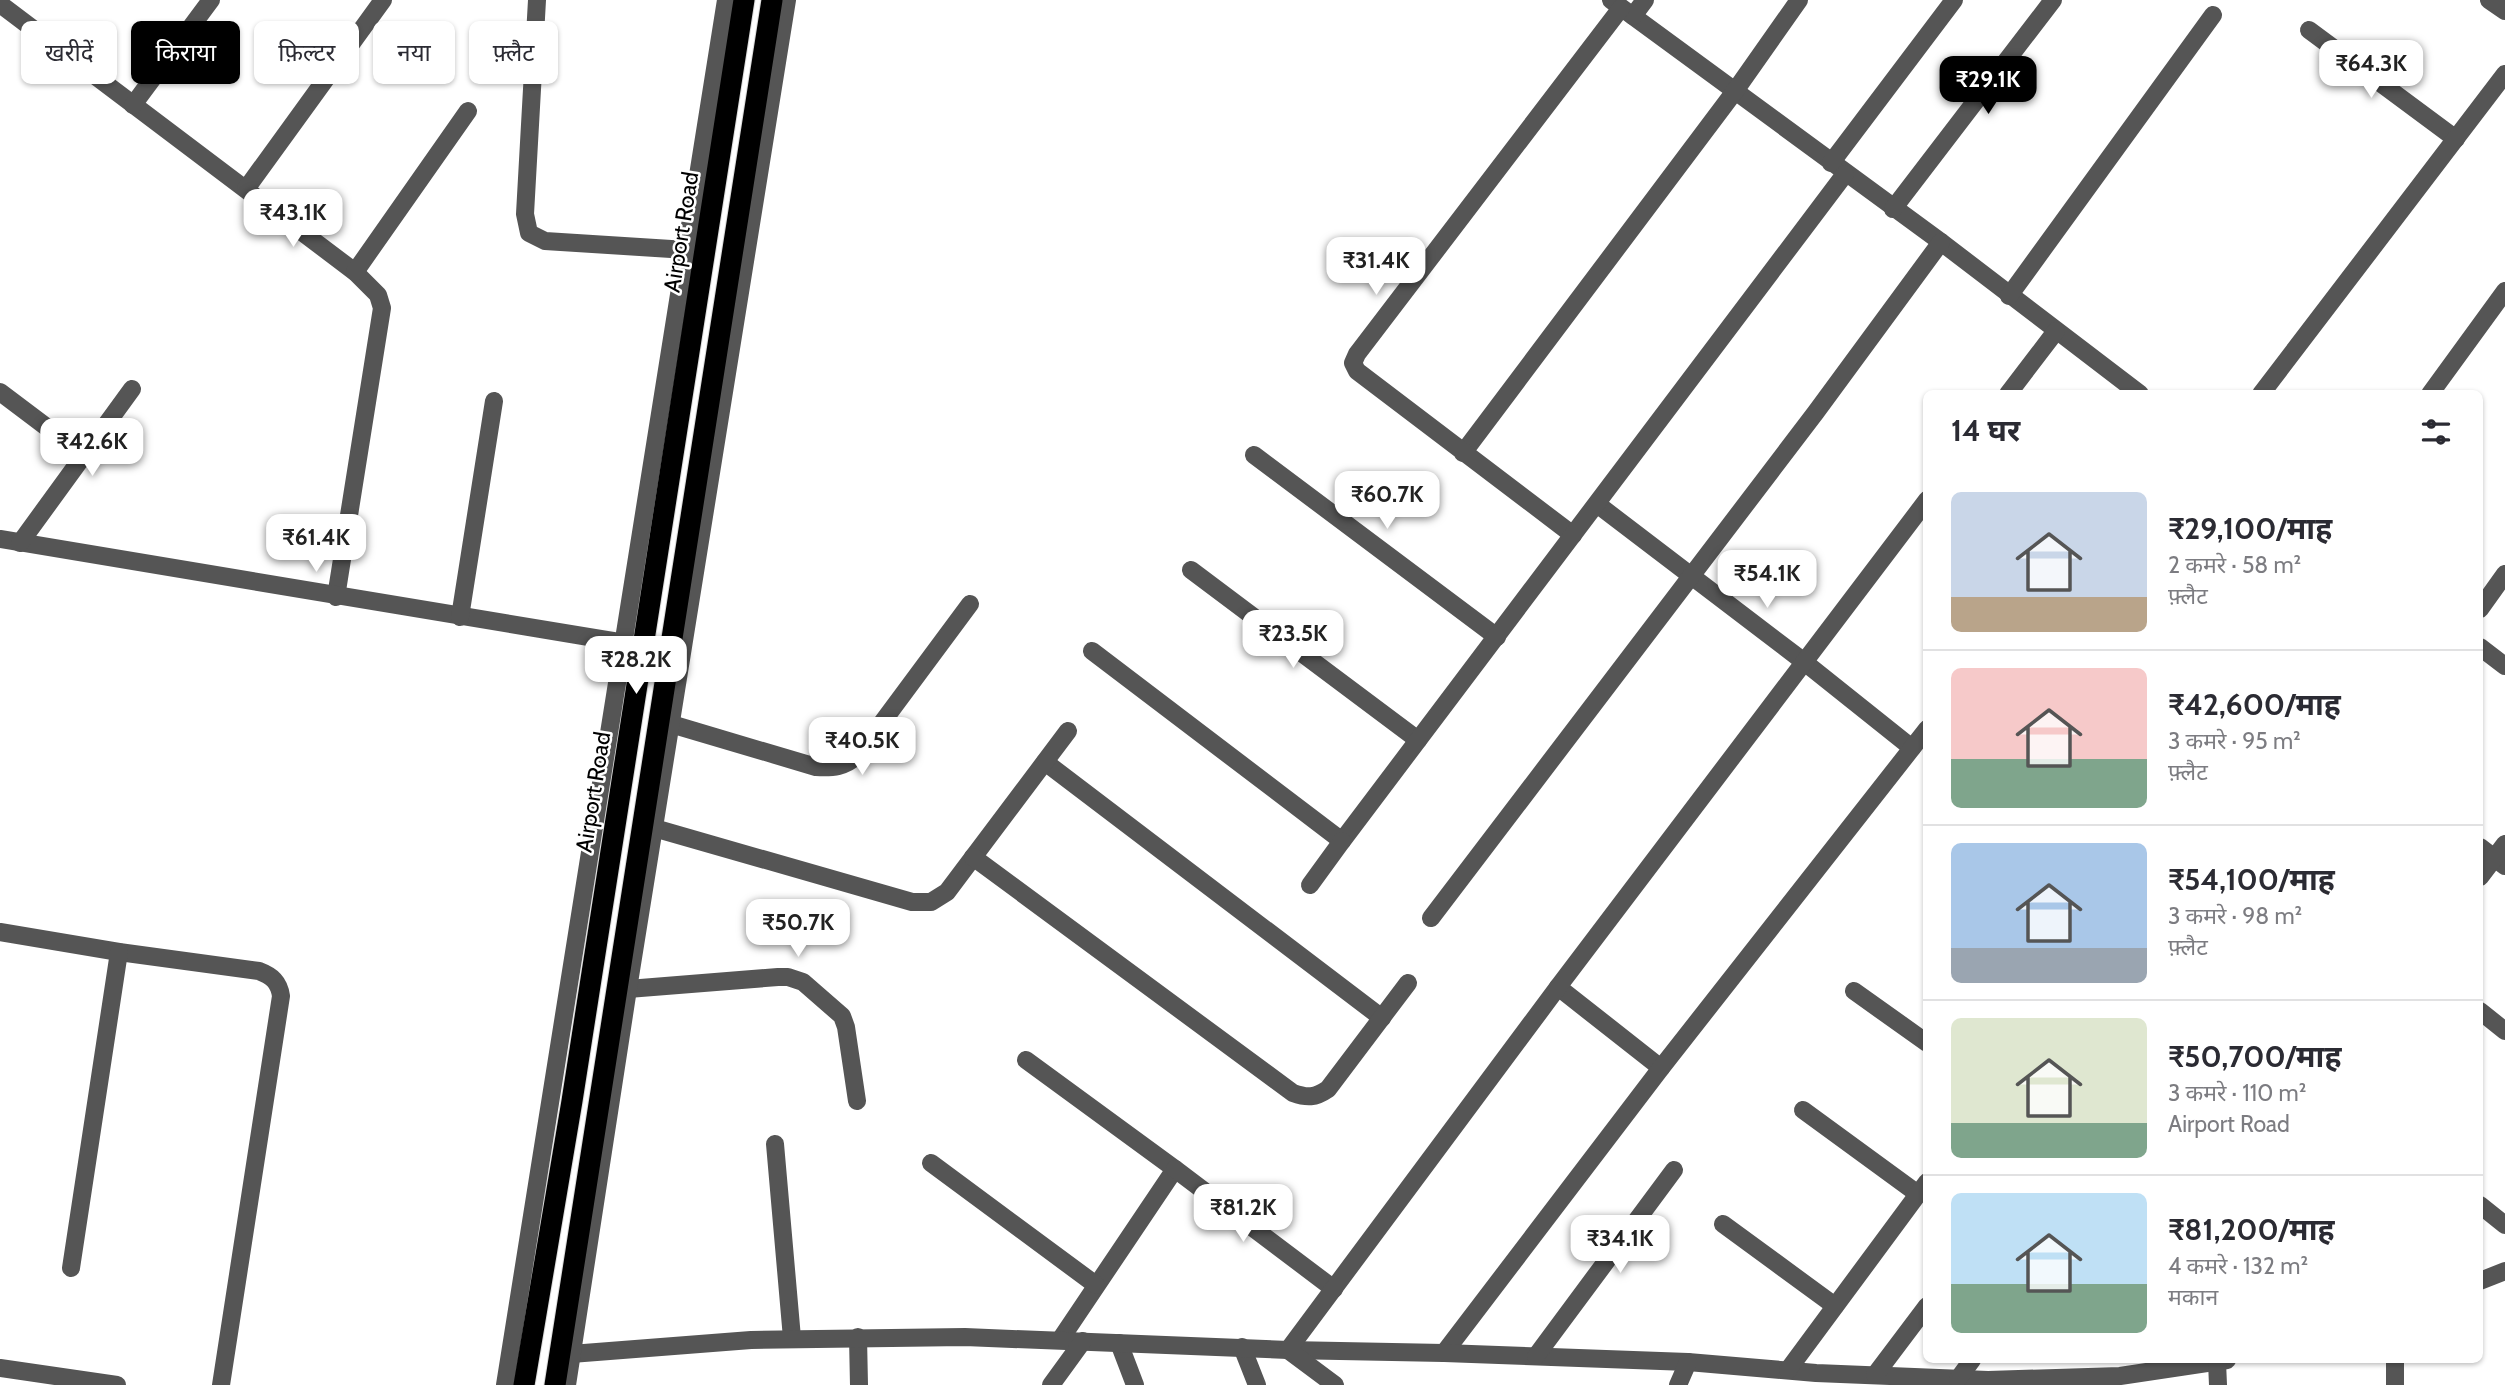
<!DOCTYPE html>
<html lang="hi">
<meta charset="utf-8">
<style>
body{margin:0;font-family:Cabin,"Noto Sans Devanagari",sans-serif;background:#f7f7f7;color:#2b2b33;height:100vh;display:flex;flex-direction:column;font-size:26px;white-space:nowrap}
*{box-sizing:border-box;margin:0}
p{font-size:23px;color:#7c7c81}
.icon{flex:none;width:38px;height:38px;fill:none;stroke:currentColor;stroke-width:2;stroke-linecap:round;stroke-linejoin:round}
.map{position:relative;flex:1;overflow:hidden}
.drawer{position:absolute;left:1923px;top:390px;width:560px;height:973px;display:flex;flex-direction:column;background:#fff;border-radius:10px;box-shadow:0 2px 5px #0004}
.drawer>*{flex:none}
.guide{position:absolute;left:21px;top:21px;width:665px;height:63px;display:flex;gap:14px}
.price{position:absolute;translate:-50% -60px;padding:0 16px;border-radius:14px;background:#fff;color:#222;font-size:23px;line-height:46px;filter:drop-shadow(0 2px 4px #0008)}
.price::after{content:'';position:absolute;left:50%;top:42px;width:21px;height:16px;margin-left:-10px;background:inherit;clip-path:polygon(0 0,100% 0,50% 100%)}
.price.selected{background:#000;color:#fff}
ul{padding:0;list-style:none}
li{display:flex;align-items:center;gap:21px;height:175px;padding:0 28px}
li+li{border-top:2px solid #e1e1e2}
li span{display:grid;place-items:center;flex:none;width:196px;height:140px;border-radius:10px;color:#555}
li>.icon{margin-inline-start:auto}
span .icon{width:84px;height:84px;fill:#fffc;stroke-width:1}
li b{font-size:30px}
h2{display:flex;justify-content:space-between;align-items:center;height:84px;padding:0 28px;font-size:30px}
.chip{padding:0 24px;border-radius:10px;background:#fff;box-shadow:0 2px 5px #0004;font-size:24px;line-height:63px}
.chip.selected{background:#000;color:#fff}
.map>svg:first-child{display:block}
</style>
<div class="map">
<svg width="2505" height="1385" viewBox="0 0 2505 1385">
<rect width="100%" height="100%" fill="#fff"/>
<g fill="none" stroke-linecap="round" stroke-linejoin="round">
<defs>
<g id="highway">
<path d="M524,1385L572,1101L744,0"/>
<path d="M555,1385L772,0"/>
</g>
</defs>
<use href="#highway" stroke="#dbdbdb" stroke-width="23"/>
<g stroke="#555" stroke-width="18">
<path d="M537,0L525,214L529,233L545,241L687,250"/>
<path d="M1611,0L1941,242L2140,394"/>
<path d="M2489,0L2505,11"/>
<path d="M0,4L355,272L378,295L382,308L336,597"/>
<path d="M1633,16L1645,0"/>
<path d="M2309,30L2456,139"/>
<path d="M133,105L211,0"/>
<path d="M1831,163L1954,0"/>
<path d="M246,189L383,0"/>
<path d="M1893,209L2053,0"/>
<path d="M355,272L468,111"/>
<path d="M2009,296L2213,15"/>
<path d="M0,392L85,456"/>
<path d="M2008,394L2056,331"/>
<path d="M2261,394L2505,74"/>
<path d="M2430,394L2505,291"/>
<path d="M1463,453L1735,91L1799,0"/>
<path d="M1254,455L1497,637"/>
<path d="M1597,504L1803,661L1912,748"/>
<path d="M1573,535L1357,371L1353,363L1357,354L1621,8"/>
<path d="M0,539L625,643"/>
<path d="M20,543L132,389"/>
<path d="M1191,570L1418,740"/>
<path d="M2480,609L2505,574"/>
<path d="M460,617L494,401"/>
<path d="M2480,647L2505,666"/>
<path d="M1092,651L1342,841L1845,174"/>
<path d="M671,724L816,767C833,768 845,767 858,755L970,604"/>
<path d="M1045,762L1382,1018"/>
<path d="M654,828L912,902H931L947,892L1068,731"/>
<path d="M2480,847L2505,866"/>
<path d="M973,857L1293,1093C1307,1098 1315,1098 1328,1089L1408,983"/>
<path d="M2480,877L2505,844"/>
<path d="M1310,885L1342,841"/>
<path d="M1431,918L1816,412L1941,242"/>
<path d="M0,932L119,952L259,971C272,976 279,982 281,996L221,1385"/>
<path d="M1558,987L1661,1068"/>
<path d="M628,989L778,977H788L803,982L842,1016L846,1027L857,1101"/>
<path d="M1854,991L1927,1043"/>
<path d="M2480,1011L2505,1031"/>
<path d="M1026,1060L1175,1169L1060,1340"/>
<path d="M1803,1110L1918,1194"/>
<path d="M775,1144L792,1338"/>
<path d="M931,1163L1096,1285"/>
<path d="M1175,1169L1334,1289"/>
<path d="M2480,1205L2505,1225"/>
<path d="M1723,1224L1835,1306"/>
<path d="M71,1268L119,952"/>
<path d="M2480,1281L2505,1271"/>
<path d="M858,1337L859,1385"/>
<path d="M1119,1343L1135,1385"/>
<path d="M1242,1347L1257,1385"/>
<path d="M1444,1353L1661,1068L1927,729"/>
<path d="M571,1354L751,1340L965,1337L1288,1350L1444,1353L1688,1362L1816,1373L1988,1380L2120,1376L2227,1360"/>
<path d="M1536,1356L1674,1170"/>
<path d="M2217,1362L2218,1385"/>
<path d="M0,1368L117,1385"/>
<path d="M1788,1370L1927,1182"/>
<path d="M1875,1375L1927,1306"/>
<path d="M1958,1379L1972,1360"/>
<path d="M505,1385L726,0"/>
<path d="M567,1385L628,989L787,0"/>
<path d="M1051,1385L1083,1341"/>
<path d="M1335,1385L1288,1350L1558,987L1927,500"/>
<path d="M1678,1385L1688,1362"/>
<path d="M2395,1385V1360"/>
</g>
<use href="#highway" stroke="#000" stroke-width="21"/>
</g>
<g text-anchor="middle" stroke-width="5" stroke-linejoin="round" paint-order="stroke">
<g font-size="23" fill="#000" stroke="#fff">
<text transform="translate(681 232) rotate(-81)" y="8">Airport Road</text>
<text transform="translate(593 792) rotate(-81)" y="8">Airport Road</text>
</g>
</g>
</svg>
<b class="price" style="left:2371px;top:100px">₹64.3K</b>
<b class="price selected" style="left:1988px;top:116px">₹29.1K</b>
<b class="price" style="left:293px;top:249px">₹43.1K</b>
<b class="price" style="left:1376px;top:297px">₹31.4K</b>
<b class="price" style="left:92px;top:478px">₹42.6K</b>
<b class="price" style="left:1387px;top:531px">₹60.7K</b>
<b class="price" style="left:316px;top:574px">₹61.4K</b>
<b class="price" style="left:1767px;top:610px">₹54.1K</b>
<b class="price" style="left:1293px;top:670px">₹23.5K</b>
<b class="price" style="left:636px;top:696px">₹28.2K</b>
<b class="price" style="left:862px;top:777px">₹40.5K</b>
<b class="price" style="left:798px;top:959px">₹50.7K</b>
<b class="price" style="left:1243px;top:1244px">₹81.2K</b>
<b class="price" style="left:1620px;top:1275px">₹34.1K</b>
<div class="guide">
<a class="chip">खरीदें</a>
<a class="chip selected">किराया</a>
<a class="chip">फ़िल्टर</a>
<a class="chip">नया</a>
<a class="chip">फ़्लैट</a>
</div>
<section class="drawer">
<h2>14 घर<svg class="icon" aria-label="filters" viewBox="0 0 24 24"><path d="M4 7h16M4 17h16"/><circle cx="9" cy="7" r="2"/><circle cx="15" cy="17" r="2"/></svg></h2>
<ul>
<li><span style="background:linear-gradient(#c9d6e8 75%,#b9a48a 0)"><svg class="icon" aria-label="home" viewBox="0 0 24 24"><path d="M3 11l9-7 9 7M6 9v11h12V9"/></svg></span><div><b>₹29,100/माह</b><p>2 कमरे · 58 m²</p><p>फ़्लैट</p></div></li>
<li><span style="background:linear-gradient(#f6c9c9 65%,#7fa58c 0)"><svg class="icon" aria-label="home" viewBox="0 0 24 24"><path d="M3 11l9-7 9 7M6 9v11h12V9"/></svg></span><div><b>₹42,600/माह</b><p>3 कमरे · 95 m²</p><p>फ़्लैट</p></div></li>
<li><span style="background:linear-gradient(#a9c7e8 75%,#9aa5b1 0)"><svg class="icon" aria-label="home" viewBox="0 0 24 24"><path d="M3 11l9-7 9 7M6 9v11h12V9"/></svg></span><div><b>₹54,100/माह</b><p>3 कमरे · 98 m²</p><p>फ़्लैट</p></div></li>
<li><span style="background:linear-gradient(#dfe7d0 75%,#7fa58c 0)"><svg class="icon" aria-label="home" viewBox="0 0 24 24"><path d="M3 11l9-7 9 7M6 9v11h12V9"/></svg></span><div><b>₹50,700/माह</b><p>3 कमरे · 110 m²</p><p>Airport Road</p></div></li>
<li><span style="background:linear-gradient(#bfe0f5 65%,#7fa58c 0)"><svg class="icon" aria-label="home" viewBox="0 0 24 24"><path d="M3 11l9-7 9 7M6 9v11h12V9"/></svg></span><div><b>₹81,200/माह</b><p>4 कमरे · 132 m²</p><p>मकान</p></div></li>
</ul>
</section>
</div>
